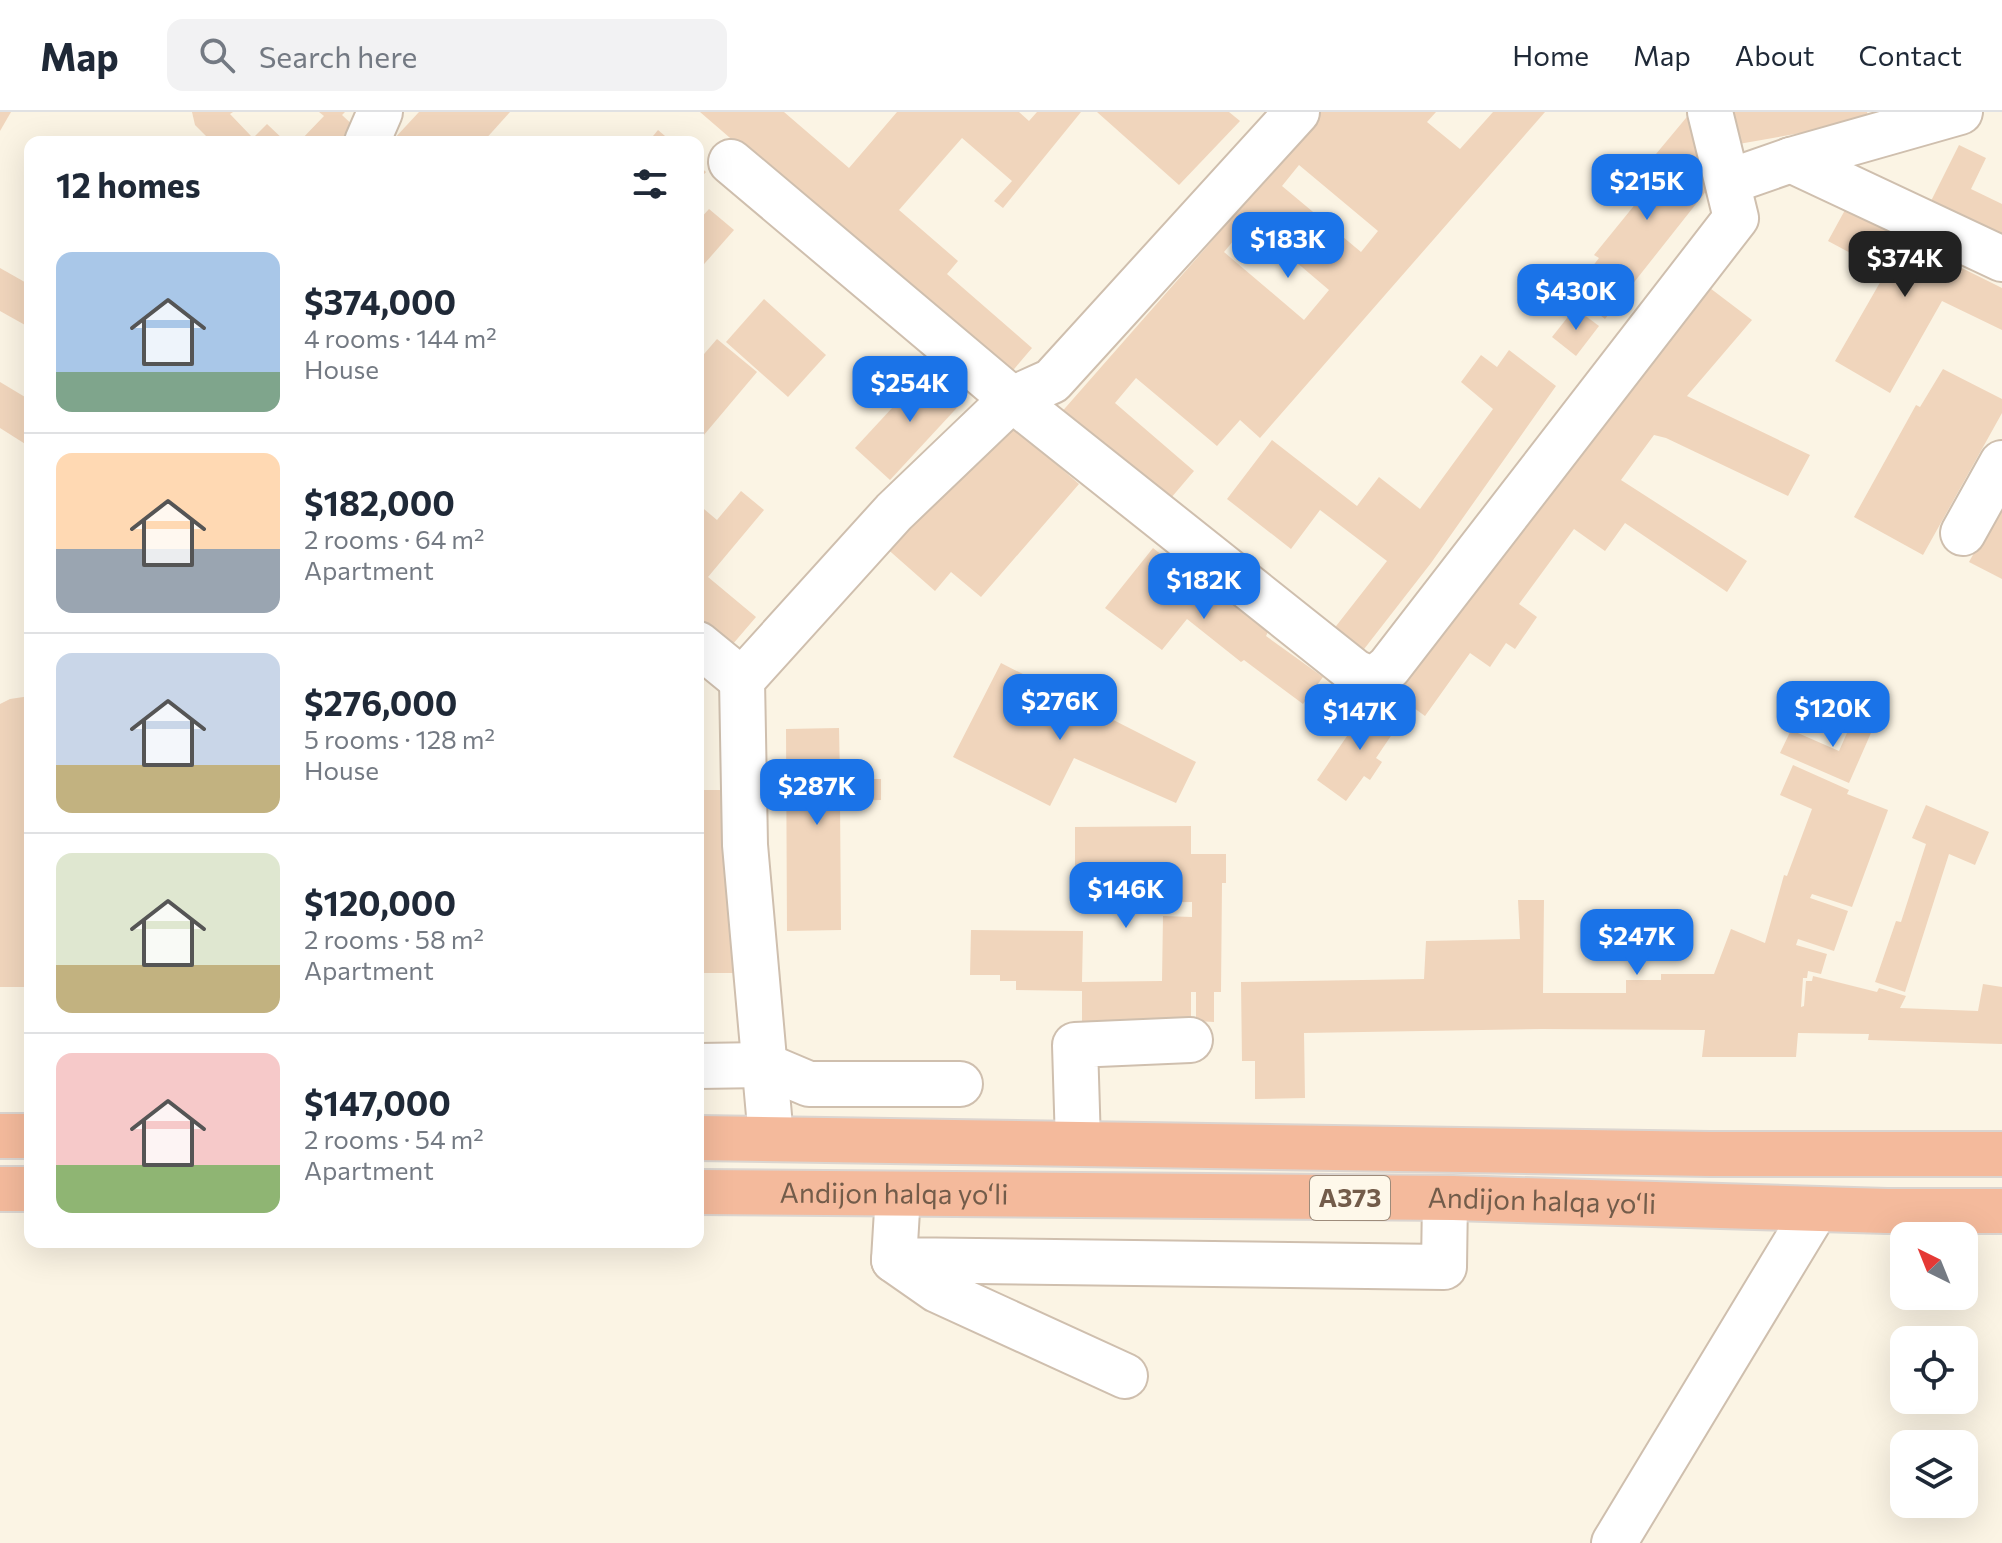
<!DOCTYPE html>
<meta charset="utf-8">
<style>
body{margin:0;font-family:Commissioner,sans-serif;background:#f2f2f3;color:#1f2937;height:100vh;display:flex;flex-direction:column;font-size:30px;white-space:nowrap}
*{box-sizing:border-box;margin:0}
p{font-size:26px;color:#747a83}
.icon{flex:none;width:44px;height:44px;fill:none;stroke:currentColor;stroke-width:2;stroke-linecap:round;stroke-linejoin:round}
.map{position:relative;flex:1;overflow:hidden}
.drawer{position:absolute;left:24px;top:24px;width:680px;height:1112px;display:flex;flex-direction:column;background:#fff;border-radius:16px;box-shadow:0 8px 32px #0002}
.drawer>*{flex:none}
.needle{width:52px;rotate:317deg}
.buttons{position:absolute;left:1890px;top:1110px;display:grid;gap:16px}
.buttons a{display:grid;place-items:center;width:88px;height:88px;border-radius:16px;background:#fff;box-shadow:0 8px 32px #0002;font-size:40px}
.price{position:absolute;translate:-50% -68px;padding:0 18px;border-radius:16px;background:#1a73e8;color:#fff;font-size:26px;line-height:52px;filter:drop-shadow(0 2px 4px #0008)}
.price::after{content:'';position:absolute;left:50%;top:48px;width:24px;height:18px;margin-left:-12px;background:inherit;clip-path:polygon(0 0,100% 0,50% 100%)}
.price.active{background:#222;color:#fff}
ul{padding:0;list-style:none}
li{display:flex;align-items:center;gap:24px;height:200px;padding:0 32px}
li+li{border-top:2px solid #e0e1e3}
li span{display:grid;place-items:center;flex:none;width:224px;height:160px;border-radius:16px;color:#555}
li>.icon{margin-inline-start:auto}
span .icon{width:96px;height:96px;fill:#fffc;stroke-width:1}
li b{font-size:34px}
h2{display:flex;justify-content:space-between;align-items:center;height:96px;padding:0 32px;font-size:34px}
header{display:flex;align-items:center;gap:48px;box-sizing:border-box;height:112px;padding:0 40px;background:#fff;border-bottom:2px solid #e0e1e3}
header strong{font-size:38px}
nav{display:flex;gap:44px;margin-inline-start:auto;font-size:28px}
.search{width:560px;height:72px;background:#f2f2f3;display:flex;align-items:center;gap:20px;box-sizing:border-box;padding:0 28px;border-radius:16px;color:#747a83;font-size:30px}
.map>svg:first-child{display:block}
</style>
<header>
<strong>Map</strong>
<div class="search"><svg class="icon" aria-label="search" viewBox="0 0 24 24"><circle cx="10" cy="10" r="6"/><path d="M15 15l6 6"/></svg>Search here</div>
<nav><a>Home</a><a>Map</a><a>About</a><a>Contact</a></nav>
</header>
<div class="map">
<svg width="2002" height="1431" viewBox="0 0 2002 1431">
<rect width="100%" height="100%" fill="#fbf4e4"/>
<g fill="#f0d5bc" fill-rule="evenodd">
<path d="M0,0H11L0,19Z"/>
<path d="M192,0H233L230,2L251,24L245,30H212L195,13Z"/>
<path d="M319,0H345L342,3L359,19L348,30H299L324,4Z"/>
<path d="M419,0H510L483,30H396L393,28Z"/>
<path d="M700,0H784L849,56L897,0H1019L1029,9L1037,0H1081L1003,96L994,89L1012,69L962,26L899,98L958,149L947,162L1032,236L1009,263L921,191Z"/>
<path d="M1097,0H1229L1240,9L1179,73Z"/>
<path d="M1321,0H1436L1427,10L1460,37L1493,0H1545L1260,326L1240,308L1217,334L1136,266L1115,291L1194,359L1165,393L1059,303L1211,130ZM1299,53L1378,119L1361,140L1282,74ZM1249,110L1329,178L1304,208L1224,140Z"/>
<path d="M1691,0L1707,78L1605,207L1572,181L1599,146L1594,143L1663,58L1651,48Z"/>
<path d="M1727,0H1867L1869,9L1733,33Z"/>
<path d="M267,12L286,30H249Z"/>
<path d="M658,18L672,30H648Z"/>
<path d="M1959,33L1986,46L1971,77L2002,92V126L1927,97Z"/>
<path d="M698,53L706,60L698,69Z"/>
<path d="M709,97L734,118L698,159V109Z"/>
<path d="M1845,98L2002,176V218L1942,189L1890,281L1835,249L1886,160L1828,129Z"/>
<path d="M0,156L30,173V206L25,213L0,199Z"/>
<path d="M1702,170L1752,208L1687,284L1810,343L1788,384L1666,326L1654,323L1621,368L1747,449L1727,480L1625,411L1605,439L1574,417L1519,492L1537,505L1515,537L1506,531L1490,555L1470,541L1425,604L1396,583L1457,496Z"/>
<path d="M764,187L826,243L788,285L726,230Z"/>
<path d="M1575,196L1599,214L1576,244L1552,225Z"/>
<path d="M717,227L757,260L698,330V249Z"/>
<path d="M1509,238L1556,274L1431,451L1361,541L1333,518L1387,449L1320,398L1291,437L1227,387L1272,328L1357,394L1379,365L1420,397L1493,297L1461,270L1481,243L1497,255Z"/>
<path d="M930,255L965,287L890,368L855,336Z"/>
<path d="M1943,257L2002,287V301L1923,443L1854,405L1916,293L1920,295Z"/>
<path d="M0,270L30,288V335L0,316Z"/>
<path d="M1016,317L1079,372L981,485L951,460L935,479L884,434L984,320Z"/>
<path d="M741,379L764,398L708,465L756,505L726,540L698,517V392L717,408Z"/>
<path d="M2002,390V467L1969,450Z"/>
<path d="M1153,436L1182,459L1185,454L1268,520L1266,524L1323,565L1303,592L1244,548L1241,550L1187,507L1162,538L1105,496Z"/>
<path d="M1001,551L1196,650L1176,691L1074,646L1050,694L953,645Z"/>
<path d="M30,584L28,689H30V844H25L26,875H0V592L10,587Z"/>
<path d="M1371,589L1401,609L1376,646L1382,650L1370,668L1364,664L1346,689L1317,668Z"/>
<path d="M1858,596L1878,605L1849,671L1780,641L1791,618L1839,639Z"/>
<path d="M839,616L840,667H881V688L840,689L841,818L787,819L786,617Z"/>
<path d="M1793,653L1849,678L1847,682L1888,698L1852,795L1812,782L1810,786L1848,799L1834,839L1798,827L1796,833L1827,842L1821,862L1808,859L1807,866H1803L1801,895L1804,894L1806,869H1812L1813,864L1877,880L1879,876L1906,884L1900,896L1978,899L1983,872L2002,875V932L1868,928L1869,922L1798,921L1796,945H1702L1705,918L1542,917L1304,921L1305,986L1255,987V949H1242L1241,870L1424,867L1426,829L1520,827L1518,788H1544L1543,881H1626V868H1661V862H1714L1731,817L1765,831L1784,763L1787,764L1812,697L1780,683Z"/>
<path d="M698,678H726L737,861H698Z"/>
<path d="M1926,693L1989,720L1975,753L1949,742L1905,880L1875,870L1896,809L1901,810L1926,732L1912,726Z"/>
<path d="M1191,714V742H1226V771H1222L1221,880H1214V910L1196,909V880H1191V914H1082V879L1016,878V869H1000V863H970L971,818L1083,819L1082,870L1162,869L1163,804L1192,805V790L1075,792V715Z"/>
</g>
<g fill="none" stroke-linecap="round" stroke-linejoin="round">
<defs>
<g id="minor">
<path d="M367,30L380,0"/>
<path d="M1791,48L2002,147"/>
<path d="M731,50L1012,287L1355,560C1371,568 1375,567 1389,555L1736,106L1710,0"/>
<path d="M1728,70L1791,48L1960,0"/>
<path d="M1963,421L2002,351"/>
<path d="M698,532L742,568"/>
<path d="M698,954L764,953L809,972H960"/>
<path d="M771,1026L745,733L742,568L894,400L1012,287L1052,269L1297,0"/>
<path d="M1078,1031L1075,933L1190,928"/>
<path d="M898,1082L894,1148L1444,1155L1445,1086"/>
<path d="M894,1148L937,1178L1125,1264"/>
<path d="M1614,1431L1816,1097"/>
</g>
<g id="highway">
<path d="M0,1024H30"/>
<path d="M698,1026L1710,1042H2002"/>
<path d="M0,1077H30"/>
<path id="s1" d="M698,1080L1453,1086L1887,1099H2002"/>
</g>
</defs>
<use href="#minor" stroke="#cfbfae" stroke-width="48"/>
<use href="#highway" stroke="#dbd5d0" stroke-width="48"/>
<use href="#minor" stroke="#fff" stroke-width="44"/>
<use href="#highway" stroke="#f4ba9c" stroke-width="44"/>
</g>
<g text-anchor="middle" stroke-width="7" stroke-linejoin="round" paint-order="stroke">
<rect fill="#fef8ea" stroke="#9d8b7a" stroke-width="2" x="1310" y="1064" width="80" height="44" rx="6"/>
<g font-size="26" font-weight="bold" fill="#735c4a">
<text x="1350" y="1095">A373</text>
</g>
<g font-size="28" fill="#735c4a" stroke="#fef8ea">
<text dy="10" stroke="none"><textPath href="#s1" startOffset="196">Andijon halqa yo‘li</textPath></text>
<text dy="10" stroke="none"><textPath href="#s1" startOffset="844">Andijon halqa yo‘li</textPath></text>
</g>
</g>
</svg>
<div class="buttons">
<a><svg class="needle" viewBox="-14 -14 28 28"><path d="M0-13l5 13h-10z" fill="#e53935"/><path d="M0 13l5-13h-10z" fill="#747a83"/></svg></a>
<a><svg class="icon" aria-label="locate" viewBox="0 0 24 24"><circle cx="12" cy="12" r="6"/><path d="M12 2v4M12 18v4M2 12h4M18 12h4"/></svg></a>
<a><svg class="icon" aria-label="layers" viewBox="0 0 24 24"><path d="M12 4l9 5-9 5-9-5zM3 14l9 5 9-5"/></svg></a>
</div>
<b class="price" style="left:1647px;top:110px">$215K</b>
<b class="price" style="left:1288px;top:168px">$183K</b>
<b class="price active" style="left:1905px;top:187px">$374K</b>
<b class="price" style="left:1576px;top:220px">$430K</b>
<b class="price" style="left:910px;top:312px">$254K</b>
<b class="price" style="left:1204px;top:509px">$182K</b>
<b class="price" style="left:1060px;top:630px">$276K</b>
<b class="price" style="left:1833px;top:637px">$120K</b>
<b class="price" style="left:1360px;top:640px">$147K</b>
<b class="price" style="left:817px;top:715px">$287K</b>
<b class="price" style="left:1126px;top:818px">$146K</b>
<b class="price" style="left:1637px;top:865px">$247K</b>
<section class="drawer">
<h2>12 homes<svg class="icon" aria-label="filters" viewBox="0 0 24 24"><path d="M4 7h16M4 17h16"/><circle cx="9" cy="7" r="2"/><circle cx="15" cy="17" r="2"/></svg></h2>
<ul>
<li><span style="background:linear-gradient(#a9c7e8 75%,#7fa58c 0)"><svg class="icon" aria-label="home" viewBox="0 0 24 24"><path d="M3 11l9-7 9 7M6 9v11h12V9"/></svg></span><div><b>$374,000</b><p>4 rooms · 144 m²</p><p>House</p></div></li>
<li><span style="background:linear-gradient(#ffd9b3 60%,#9aa5b1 0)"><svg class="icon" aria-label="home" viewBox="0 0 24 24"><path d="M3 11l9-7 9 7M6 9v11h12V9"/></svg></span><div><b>$182,000</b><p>2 rooms · 64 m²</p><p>Apartment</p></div></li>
<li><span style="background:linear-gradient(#c9d6e8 70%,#c2b280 0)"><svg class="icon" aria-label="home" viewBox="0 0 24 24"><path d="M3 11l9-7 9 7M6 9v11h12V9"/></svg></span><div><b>$276,000</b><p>5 rooms · 128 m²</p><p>House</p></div></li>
<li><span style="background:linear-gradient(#dfe7d0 70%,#c2b280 0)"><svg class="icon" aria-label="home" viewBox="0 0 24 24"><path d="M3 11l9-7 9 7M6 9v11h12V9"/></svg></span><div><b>$120,000</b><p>2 rooms · 58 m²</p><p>Apartment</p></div></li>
<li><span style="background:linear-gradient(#f6c9c9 70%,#8fb573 0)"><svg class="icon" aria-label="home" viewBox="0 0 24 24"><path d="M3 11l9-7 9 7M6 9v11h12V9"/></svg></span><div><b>$147,000</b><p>2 rooms · 54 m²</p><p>Apartment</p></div></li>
</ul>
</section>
</div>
